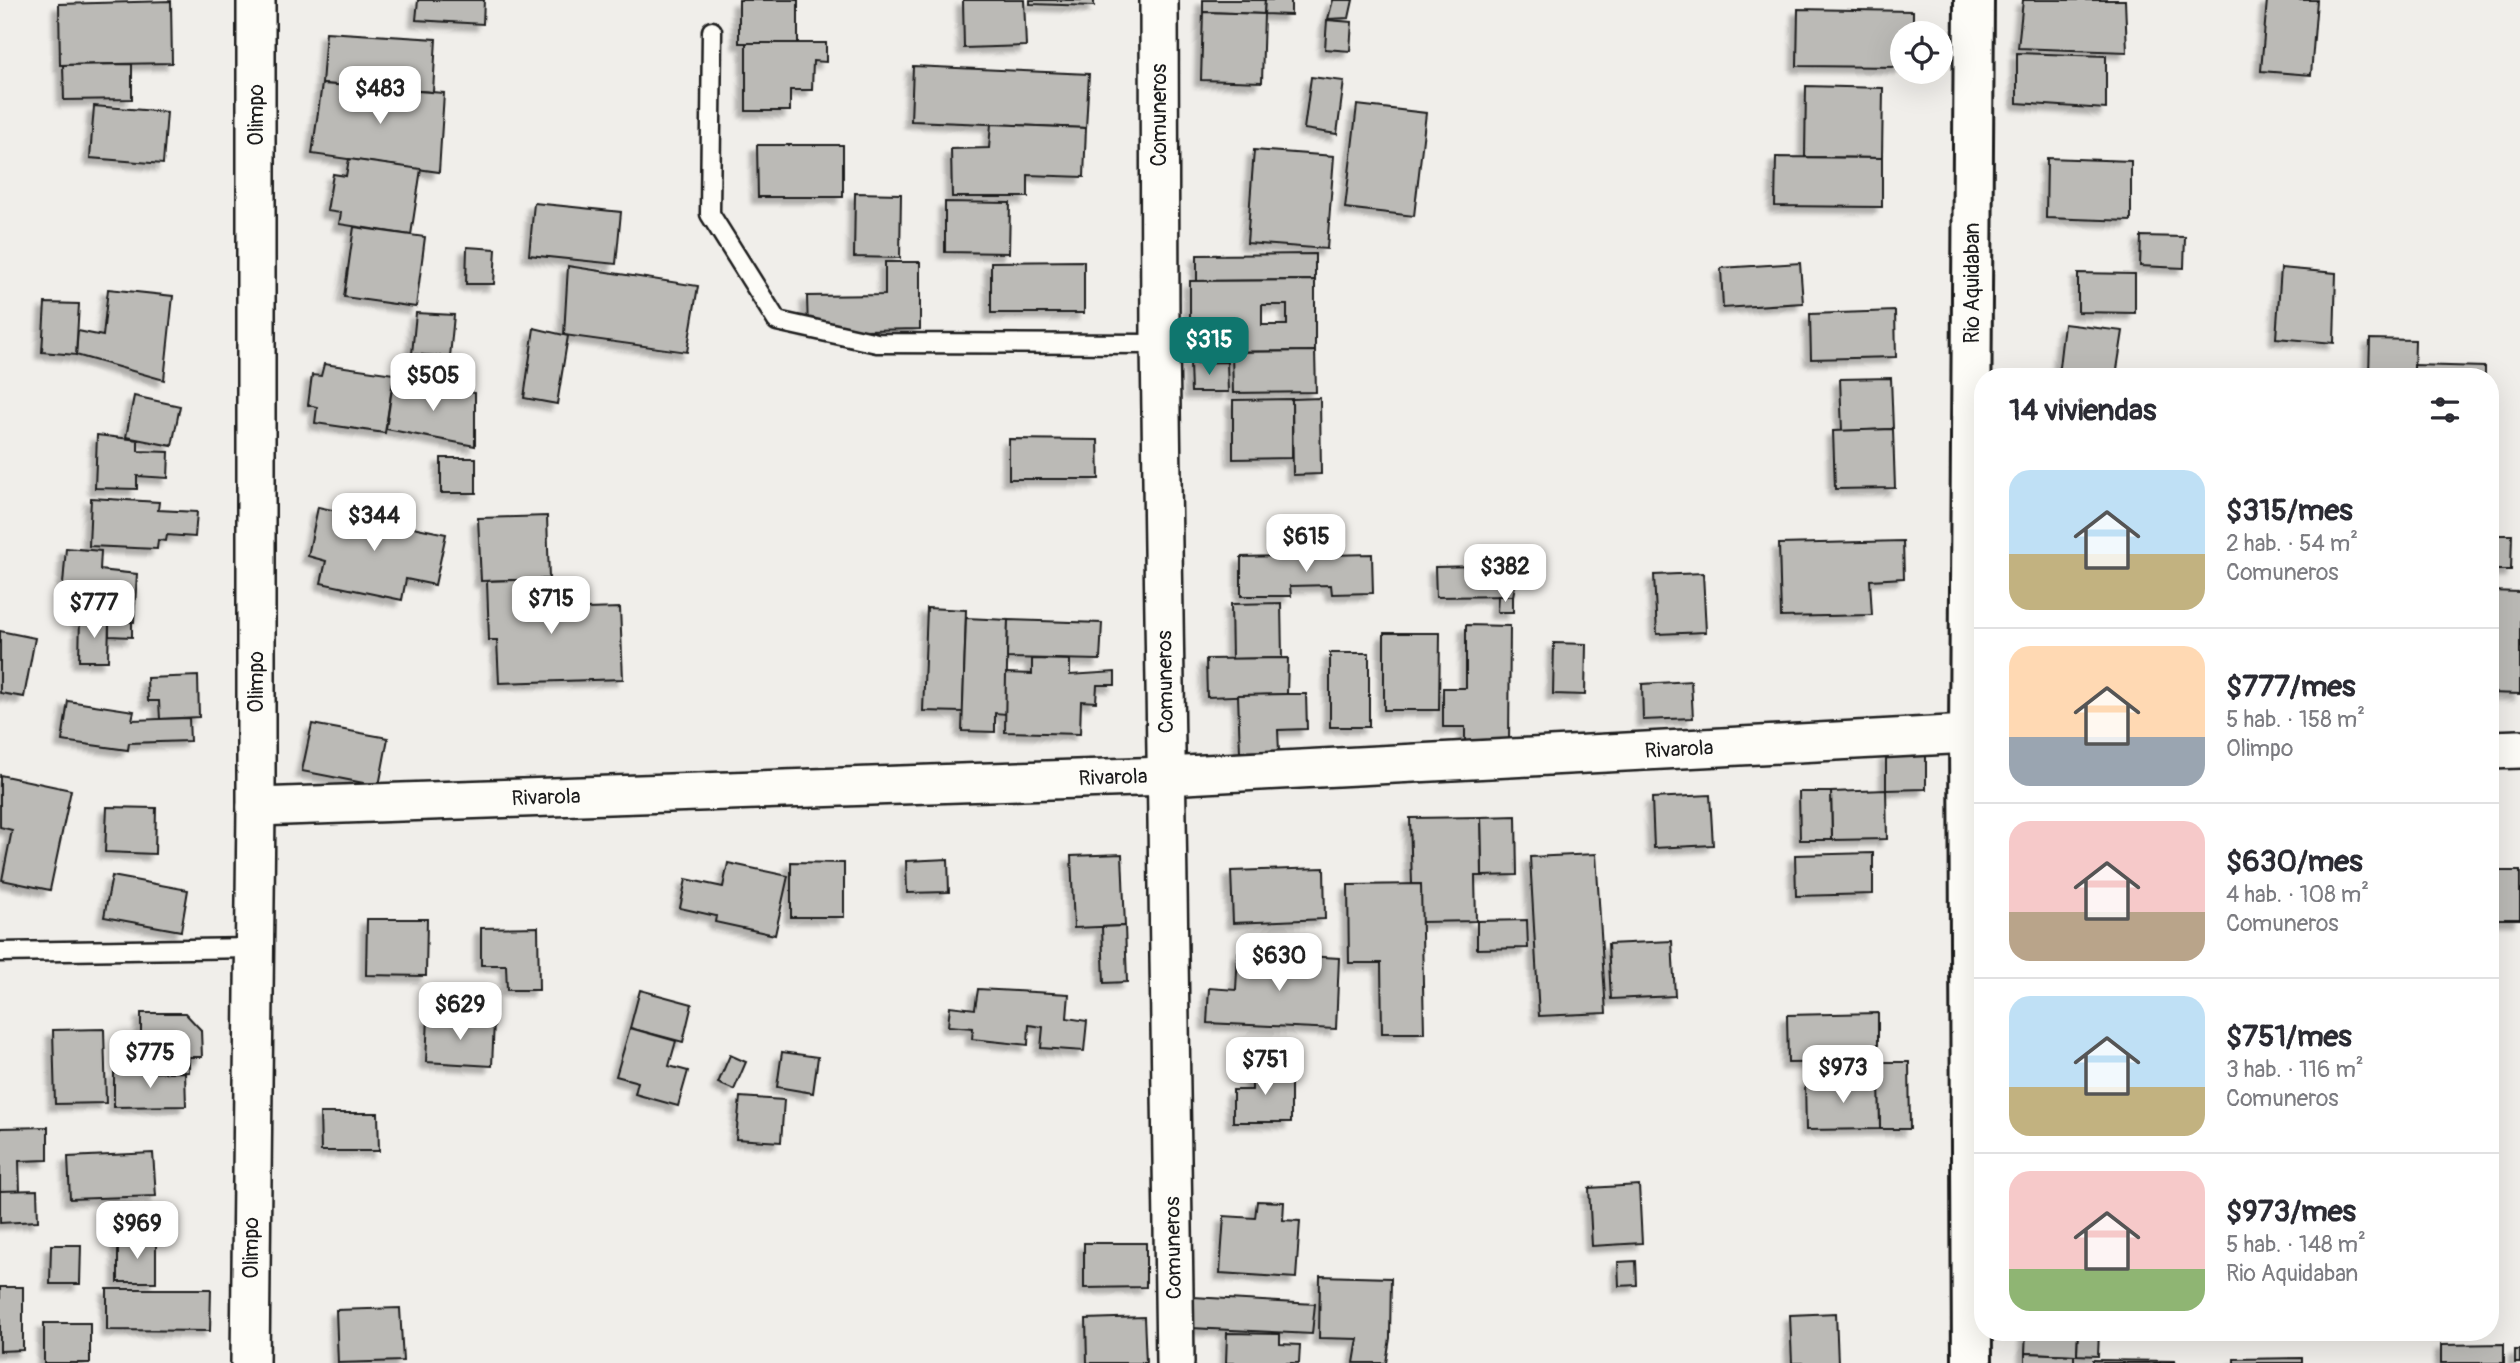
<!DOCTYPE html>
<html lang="es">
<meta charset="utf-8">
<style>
body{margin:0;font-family:Pangolin,sans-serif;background:#f7f7f7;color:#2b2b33;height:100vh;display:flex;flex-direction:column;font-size:26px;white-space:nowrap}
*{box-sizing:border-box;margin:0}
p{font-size:23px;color:#7c7c81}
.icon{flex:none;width:38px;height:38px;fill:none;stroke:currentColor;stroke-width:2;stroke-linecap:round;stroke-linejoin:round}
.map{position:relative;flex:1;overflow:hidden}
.sheet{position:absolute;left:1974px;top:368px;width:525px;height:973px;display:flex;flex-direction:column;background:#fff;border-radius:28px;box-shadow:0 7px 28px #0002}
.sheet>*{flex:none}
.controls{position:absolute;left:1890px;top:21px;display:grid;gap:14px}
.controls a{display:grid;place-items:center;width:63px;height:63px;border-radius:50%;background:#fff;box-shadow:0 7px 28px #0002;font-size:35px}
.price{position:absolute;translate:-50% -60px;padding:0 16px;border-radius:14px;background:#fff;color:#222;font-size:23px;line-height:46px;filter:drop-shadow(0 2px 4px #0008)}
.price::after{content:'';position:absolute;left:50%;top:42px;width:21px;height:16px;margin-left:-10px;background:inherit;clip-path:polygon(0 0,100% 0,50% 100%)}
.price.selected{background:#0f766e;color:#fff}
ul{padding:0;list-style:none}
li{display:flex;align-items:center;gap:21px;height:175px;padding:0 35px}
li+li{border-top:2px solid #e1e1e2}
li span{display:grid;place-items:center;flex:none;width:196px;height:140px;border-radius:21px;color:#555}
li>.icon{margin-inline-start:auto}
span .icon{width:84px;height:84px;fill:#fffc;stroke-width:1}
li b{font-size:30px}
h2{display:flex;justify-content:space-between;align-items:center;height:84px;padding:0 35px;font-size:30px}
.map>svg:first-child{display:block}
</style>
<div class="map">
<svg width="2520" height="1363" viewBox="0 0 2520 1363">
<defs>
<filter id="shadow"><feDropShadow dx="-6" dy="6" stdDeviation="2" flood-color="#0004"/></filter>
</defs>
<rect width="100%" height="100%" fill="#f0eeea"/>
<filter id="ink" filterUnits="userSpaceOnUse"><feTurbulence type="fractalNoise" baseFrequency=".0143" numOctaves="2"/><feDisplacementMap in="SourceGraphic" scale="14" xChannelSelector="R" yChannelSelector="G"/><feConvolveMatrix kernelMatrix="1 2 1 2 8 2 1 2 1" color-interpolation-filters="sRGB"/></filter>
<g filter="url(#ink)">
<g fill="#bbbab6" stroke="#1c1c1c" stroke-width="2" fill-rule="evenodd" filter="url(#shadow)">
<path d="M418,0H484L483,24L416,20Z"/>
<rect x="739" y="0" width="59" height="43"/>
<path d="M963,0H1024L1026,46L964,48Z"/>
<path d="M1030,0H1094V6L1030,4Z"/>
<path d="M1203,0H1265L1264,14L1203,12Z"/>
<path d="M1265,0H1291V15L1264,14Z"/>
<path d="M1333,0H1353L1349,18L1328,19Z"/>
<path d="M2023,0H2125L2127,52L2018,48Z"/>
<path d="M2267,0H2317L2311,75L2261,71Z"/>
<path d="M171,1L172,63L60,65L59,4Z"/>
<path d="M1798,9L1913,11V33H1902V67L1797,66Z"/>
<path d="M1203,12L1264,14L1262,82L1201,80Z"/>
<path d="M1327,20L1352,22L1350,51L1325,49Z"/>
<path d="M326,32L436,39L433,92L322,84Z"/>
<path d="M746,43H826V62L813,61L812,90H790V111H746Z"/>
<path d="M2017,53L2106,56V109L2017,103Z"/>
<path d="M132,64V99L64,100L63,65Z"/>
<path d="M913,66L1089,74L1086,128L911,121Z"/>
<path d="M1311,77L1344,81L1337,134L1304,129Z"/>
<path d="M322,84L444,93L439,172L312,154Z"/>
<path d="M1806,86L1883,88L1882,158L1805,157Z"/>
<path d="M1357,105L1426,113L1414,216L1345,208Z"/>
<path d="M94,106L167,112L163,164L90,158Z"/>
<path d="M991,124L1086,128L1084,177L1028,175V197H952L951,149L989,148Z"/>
<path d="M757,145H843V197H758Z"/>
<path d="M1254,150L1334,156L1327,249L1247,243Z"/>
<path d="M1776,157L1882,158V207L1775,206Z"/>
<path d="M2047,158L2131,161V221L2046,218Z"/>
<path d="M349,159L421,169L411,235L339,224L341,213L327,211L333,174L346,176Z"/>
<path d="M855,193L901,194L900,258L854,257Z"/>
<path d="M945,202L1010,203L1009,253L945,252Z"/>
<path d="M534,203L621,212L616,264L529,255Z"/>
<path d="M354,227L425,237L416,307L344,297Z"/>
<path d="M2141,236L2185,237L2184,268L2140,266Z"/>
<path d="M467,247L496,249L494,284H466Z"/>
<path d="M1315,254V280L1197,281V255Z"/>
<path d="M1084,261V313H991V262Z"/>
<path d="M885,262H920V329L808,331L807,296L885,295Z"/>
<path d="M1800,263L1803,303L1723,308L1721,268Z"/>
<path d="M568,266L698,286L687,352L564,335Z"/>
<path d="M2281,268L2336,273L2334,343L2276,338Z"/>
<path d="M2078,273L2135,274V313L2078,312Z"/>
<path d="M1315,280V351L1190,352V281ZM1262,305H1287V325H1262Z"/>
<path d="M108,289L173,296L164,380L76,355L78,331L103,336Z"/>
<path d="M45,303L79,304L76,355L42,352Z"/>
<path d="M1895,311L1896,357L1811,359L1810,314Z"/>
<path d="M416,313L454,315L450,357L412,354Z"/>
<path d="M2064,324L2123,331L2116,376H2058Z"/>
<path d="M534,328L568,336L557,404L524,398Z"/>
<path d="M2370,339L2415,340L2414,376H2369Z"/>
<path d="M1315,351L1316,392L1233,393L1232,352Z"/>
<path d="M1227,362L1228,392H1191L1190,363Z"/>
<path d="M324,364L394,374L385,433L315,423L317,407L308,405L312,375L321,376Z"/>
<path d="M2414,365L2485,367V376H2414Z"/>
<path d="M1891,378L1893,429L1842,431L1840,379Z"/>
<path d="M393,382L475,393V446L386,429Z"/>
<path d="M134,396L180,406L172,446L126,437Z"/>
<path d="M1320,398L1321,474L1293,475L1292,399Z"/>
<path d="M1292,399V458L1233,459V400Z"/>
<path d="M1893,429L1895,488L1835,489L1833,431Z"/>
<path d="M97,435L138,440V451L169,452L168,478L137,476V489L95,488Z"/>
<path d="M1009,439L1098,440L1099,479H1009Z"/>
<rect x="441" y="458" width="35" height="35"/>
<path d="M91,498L159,502L158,510L197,512L195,537L167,535L166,541L158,540L157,549L89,546Z"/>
<path d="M318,507L446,534L435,585L406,579L402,600L321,583L326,561L308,556Z"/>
<path d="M547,516L549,579L481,581L478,518Z"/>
<path d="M2490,535H2512L2511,570H2490Z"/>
<path d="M1903,541L1904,578L1870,580L1872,615L1781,617L1779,544Z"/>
<path d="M66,548L101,551L100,570L137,574L134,622L95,618L97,599L62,596Z"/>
<path d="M1372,554L1373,593L1332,594L1331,585L1290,586L1291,596H1241V557Z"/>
<path d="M1519,565L1513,596L1436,597L1435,567Z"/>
<path d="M1703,573L1706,632L1657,634L1654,575Z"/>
<path d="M549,579L550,610L620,608L623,679L499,683L497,640H489L487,581Z"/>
<path d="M2490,591L2520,592V694L2490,693Z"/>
<path d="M1498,596H1513V612H1497Z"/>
<path d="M1281,603L1282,658L1232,659L1231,604Z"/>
<path d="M927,608L966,610L963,712L923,711Z"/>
<path d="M80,617L109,620L108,661H79Z"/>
<path d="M966,618L1008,620L1006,714L995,713V732L962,731Z"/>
<path d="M109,620L132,622V637L109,636Z"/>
<path d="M1008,620L1102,623L1100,660L1007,658Z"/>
<path d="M1466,625L1510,626L1509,745H1465V727H1443V688H1466Z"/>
<path d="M0,631L35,638L24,697L0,693Z"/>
<path d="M1384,633H1440L1439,710H1384Z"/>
<path d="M1554,643L1586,644L1585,695L1553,694Z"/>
<rect x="1330" y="653" width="39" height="74"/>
<path d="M1288,658L1287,694L1207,697L1206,659Z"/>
<path d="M1032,659L1070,660V675L1115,672V685H1097L1096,702L1081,701L1080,734L1005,732L1006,673L1032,674Z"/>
<path d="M198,676L199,717L160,719L159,701H148L147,678Z"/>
<path d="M1691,681L1693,718L1643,720L1642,684Z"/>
<path d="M1287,694H1306L1307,729L1278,730L1279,751L1240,752L1238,695Z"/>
<path d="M68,701L134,711L132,720L189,718L190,741L129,743L128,750L62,741Z"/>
<path d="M312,724L388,738L379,786L302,771Z"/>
<path d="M1926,754V789L1886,790V755Z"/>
<path d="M0,775L71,790L50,890L2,880L12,830L0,827Z"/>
<path d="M1886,790L1887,839L1832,840L1831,792Z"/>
<path d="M1799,792H1831L1832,840H1800Z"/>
<path d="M1710,795L1713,845L1654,848L1652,798Z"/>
<path d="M107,807L156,808L155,854L105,852Z"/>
<path d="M1516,816L1517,875L1482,876L1481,817Z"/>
<path d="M1481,817L1482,876H1475L1476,921L1421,922V884H1412L1410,818Z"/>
<path d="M1873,853V894L1796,896L1795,855Z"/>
<path d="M1122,854L1125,926L1074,928L1071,856Z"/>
<path d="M1596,854L1606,1013L1539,1016L1530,857Z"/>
<path d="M948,859L949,892L907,893L906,861Z"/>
<path d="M791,862L844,863V917H791Z"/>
<path d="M728,863L788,876L775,935L715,922L716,916L680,908L686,879L723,887Z"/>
<path d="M1324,868L1325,919L1233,923L1231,871Z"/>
<rect x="2490" y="871" width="30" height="48"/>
<path d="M112,876L188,890L181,931L104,917Z"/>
<path d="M1421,884L1424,1033H1382L1381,963H1349L1348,885Z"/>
<path d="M367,919H427L426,976L366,975Z"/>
<path d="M1527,920L1528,948L1477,949V921Z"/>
<path d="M1125,926L1127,982L1104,983L1102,927Z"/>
<path d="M538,927L539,990H507L506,965H481V928Z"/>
<path d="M1672,941L1675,996L1611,999L1608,944Z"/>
<path d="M1238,952L1339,958L1336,1029L1207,1023L1209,988L1236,990Z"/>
<path d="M978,989L1069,994L1067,1018L1087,1021L1084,1051L1041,1048L1043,1027L1029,1025L1028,1045L972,1039L973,1028L948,1026L950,1006L975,1009Z"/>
<path d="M640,990L692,1004L683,1042L630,1028Z"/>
<path d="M141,1013H185L201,1030L202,1057H189V1072L141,1073Z"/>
<path d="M1878,1013V1062L1788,1063L1787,1015Z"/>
<path d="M428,1017L494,1021L492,1066L426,1062Z"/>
<path d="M630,1028L676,1041L669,1066L688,1071L678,1106L635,1094L638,1082L616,1076Z"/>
<path d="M104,1029L106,1103L55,1104L53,1030Z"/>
<path d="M782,1052L818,1057L813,1093L777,1087Z"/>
<path d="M730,1055L746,1062L734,1090L718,1083Z"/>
<path d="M1878,1062H1909L1910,1129H1880Z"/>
<path d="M1252,1068H1291V1122H1233V1090H1252Z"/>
<path d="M185,1072L186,1106L114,1107V1073Z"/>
<path d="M1879,1079L1880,1129L1806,1130L1805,1081Z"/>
<path d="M740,1097L784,1100L781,1142L736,1139Z"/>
<path d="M320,1113H378L379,1151H321Z"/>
<path d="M48,1127V1160L19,1161L20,1191H0V1128Z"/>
<path d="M153,1153L156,1196L70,1199L68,1157Z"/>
<path d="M1639,1185L1642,1243L1592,1246L1589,1188Z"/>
<path d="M37,1190L38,1221L0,1223V1191Z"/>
<path d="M1257,1201L1284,1202L1283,1220L1300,1221L1296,1278L1220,1273L1224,1216L1255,1218Z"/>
<rect x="118" y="1240" width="38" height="42"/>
<path d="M1084,1243H1146V1287L1084,1288Z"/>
<path d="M51,1245H81L80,1284H50Z"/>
<path d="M1636,1261L1637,1285L1619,1286L1618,1262Z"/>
<path d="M1320,1276L1391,1278L1390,1338L1386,1363H1354L1358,1339L1319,1338Z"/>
<path d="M0,1287H23V1350L0,1351Z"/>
<path d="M107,1289H211L210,1331L107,1330Z"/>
<path d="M1193,1297L1315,1304L1312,1334L1191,1328Z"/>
<path d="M400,1308L403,1361L338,1363L336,1310Z"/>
<path d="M1836,1313L1838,1363H1792L1790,1315Z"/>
<path d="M1144,1317L1146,1363H1087L1086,1319Z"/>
<rect x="44" y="1323" width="46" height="40"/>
<path d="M2026,1332H2078L2077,1355L2025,1353Z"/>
<path d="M2078,1332H2099L2098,1356L2077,1355Z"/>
<path d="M1227,1333L1280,1334V1344L1300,1345L1299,1363H1226Z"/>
<path d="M2504,1344V1363H2441V1345Z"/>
<rect x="2515" y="1350" width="5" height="13"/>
<path d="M2025,1353L2074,1355V1363H2025Z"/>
<path d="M2302,1358V1363H2234V1359Z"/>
<path d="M2093,1360L2175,1361V1363H2093Z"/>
</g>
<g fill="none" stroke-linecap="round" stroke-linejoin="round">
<defs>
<g id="service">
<path d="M712,31L710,214L777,321L877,343L1160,344"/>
<path d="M0,952L253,948"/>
</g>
<g id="minor">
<path d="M1159,0L1160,344L1175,1363"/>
<path d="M2490,750L2520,749"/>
<path d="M256,807L1166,776L1969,734"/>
<path d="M250,1363L256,807V0"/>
</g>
<path id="tertiary" d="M1972,1363L1969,734L1974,0"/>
</defs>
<use href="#service" stroke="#1c1c1c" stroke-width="23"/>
<use href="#minor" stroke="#1c1c1c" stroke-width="42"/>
<use href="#tertiary" stroke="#1c1c1c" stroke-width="44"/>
<use href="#service" stroke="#fdfcf7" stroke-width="18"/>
<use href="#minor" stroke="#fdfcf7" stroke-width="37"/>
<use href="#tertiary" stroke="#fdfcf7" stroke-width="38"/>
</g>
</g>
<g text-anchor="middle" stroke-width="5" stroke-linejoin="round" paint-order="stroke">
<g font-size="21" fill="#1c1c1c" stroke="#fdfcf7">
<text transform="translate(256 115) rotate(-90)" y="7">Olimpo</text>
<text transform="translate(1159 115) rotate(-90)" y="7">Comuneros</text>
<text transform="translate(1972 283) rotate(-90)" y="7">Rio Aquidaban</text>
<text transform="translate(256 682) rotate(-90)" y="7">Olimpo</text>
<text transform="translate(1165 682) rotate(-91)" y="7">Comuneros</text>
<text transform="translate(1679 749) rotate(-3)" y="7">Rivarola</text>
<text transform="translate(1113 777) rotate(-2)" y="7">Rivarola</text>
<text transform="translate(546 797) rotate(-2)" y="7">Rivarola</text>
<text transform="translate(251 1248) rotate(-90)" y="7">Olimpo</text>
<text transform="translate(1173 1248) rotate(-91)" y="7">Comuneros</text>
</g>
</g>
</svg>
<div class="controls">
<a><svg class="icon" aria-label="locate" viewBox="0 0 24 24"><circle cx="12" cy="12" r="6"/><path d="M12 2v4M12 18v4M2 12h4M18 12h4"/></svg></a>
</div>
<b class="price" style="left:380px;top:126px">$483</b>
<b class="price selected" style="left:1209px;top:377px">$315</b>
<b class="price" style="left:433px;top:413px">$505</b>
<b class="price" style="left:374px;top:553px">$344</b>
<b class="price" style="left:1306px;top:574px">$615</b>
<b class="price" style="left:1505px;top:604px">$382</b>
<b class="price" style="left:551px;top:636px">$715</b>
<b class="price" style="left:94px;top:640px">$777</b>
<b class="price" style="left:1279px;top:993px">$630</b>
<b class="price" style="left:460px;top:1042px">$629</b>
<b class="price" style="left:150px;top:1090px">$775</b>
<b class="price" style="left:1265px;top:1097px">$751</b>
<b class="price" style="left:1843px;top:1105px">$973</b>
<b class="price" style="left:137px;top:1261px">$969</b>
<section class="sheet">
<h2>14 viviendas<svg class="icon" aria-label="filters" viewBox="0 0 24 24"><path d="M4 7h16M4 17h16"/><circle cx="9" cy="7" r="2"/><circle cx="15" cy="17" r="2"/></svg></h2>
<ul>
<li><span style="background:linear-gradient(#bfe0f5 60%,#c2b280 0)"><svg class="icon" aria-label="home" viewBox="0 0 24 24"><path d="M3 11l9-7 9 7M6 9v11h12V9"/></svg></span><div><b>$315/mes</b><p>2 hab. · 54 m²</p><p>Comuneros</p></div></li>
<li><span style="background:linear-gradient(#ffd9b3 65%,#9aa5b1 0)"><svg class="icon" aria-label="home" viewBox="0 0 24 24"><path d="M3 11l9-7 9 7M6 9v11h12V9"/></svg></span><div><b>$777/mes</b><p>5 hab. · 158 m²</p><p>Olimpo</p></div></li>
<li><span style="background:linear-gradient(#f6c9c9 65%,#b9a48a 0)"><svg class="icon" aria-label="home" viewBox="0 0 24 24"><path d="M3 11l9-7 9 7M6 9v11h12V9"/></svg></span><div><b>$630/mes</b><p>4 hab. · 108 m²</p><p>Comuneros</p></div></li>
<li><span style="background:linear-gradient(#bfe0f5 65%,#c2b280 0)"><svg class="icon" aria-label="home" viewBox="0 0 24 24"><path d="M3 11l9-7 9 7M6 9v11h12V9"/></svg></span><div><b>$751/mes</b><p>3 hab. · 116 m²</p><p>Comuneros</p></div></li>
<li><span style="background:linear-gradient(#f6c9c9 70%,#8fb573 0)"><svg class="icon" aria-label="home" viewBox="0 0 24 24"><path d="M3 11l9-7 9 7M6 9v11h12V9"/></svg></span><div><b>$973/mes</b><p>5 hab. · 148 m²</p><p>Rio Aquidaban</p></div></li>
</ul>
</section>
</div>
